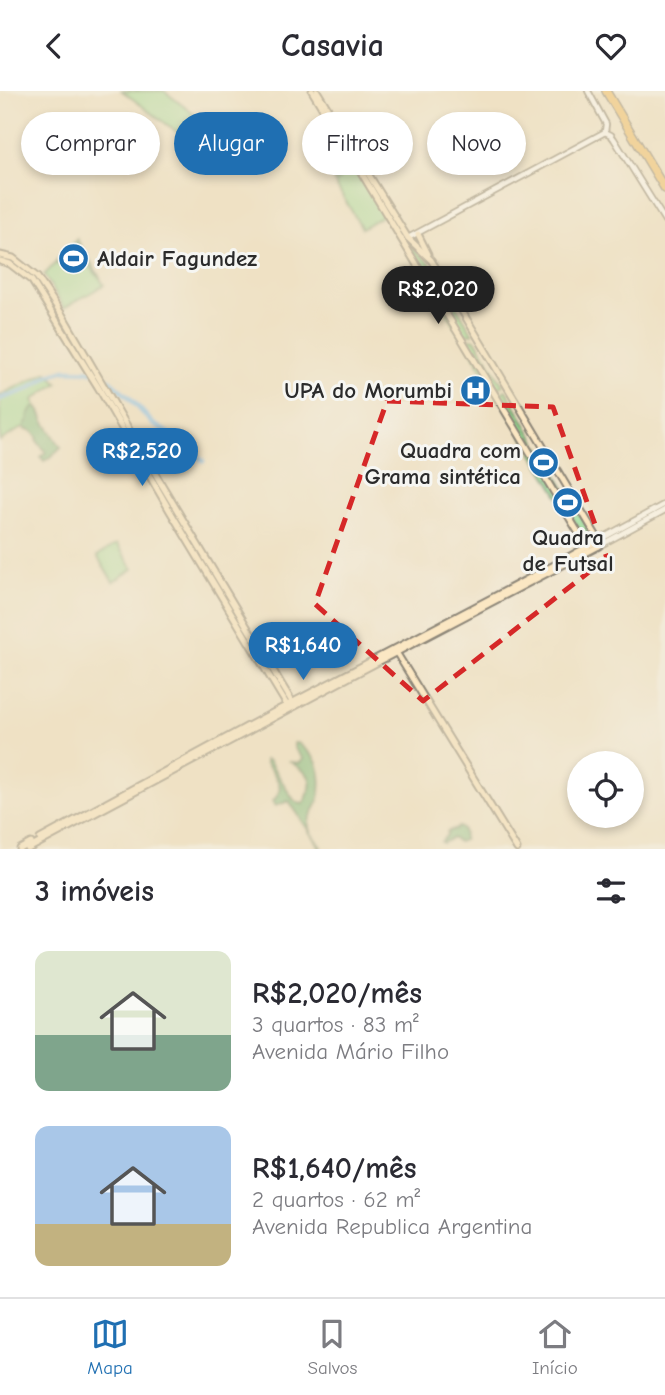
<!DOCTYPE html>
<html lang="pt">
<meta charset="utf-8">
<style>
body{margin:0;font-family:"Comic Neue",sans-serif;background:#f7f7f7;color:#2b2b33;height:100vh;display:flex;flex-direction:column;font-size:26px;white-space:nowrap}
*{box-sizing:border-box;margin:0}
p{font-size:23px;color:#7c7c81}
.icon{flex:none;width:38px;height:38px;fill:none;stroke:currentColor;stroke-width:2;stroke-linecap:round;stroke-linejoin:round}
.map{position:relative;height:758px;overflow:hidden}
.drawer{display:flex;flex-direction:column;background:#fff;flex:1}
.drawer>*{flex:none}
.hud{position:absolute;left:21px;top:21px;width:623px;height:63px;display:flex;gap:14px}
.buttons{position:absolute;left:567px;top:660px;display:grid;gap:14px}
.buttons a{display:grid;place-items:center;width:77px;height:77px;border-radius:50%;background:#fff;box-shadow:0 4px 10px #0003;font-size:35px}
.price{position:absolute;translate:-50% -60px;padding:0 16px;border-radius:24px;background:#1f6fb2;color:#fff;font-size:23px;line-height:46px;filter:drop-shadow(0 2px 4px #0008)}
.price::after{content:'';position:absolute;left:50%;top:42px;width:21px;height:16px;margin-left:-10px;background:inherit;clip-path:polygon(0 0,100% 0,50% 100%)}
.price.current{background:#222;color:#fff}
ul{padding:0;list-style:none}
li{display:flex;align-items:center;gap:21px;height:175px;padding:0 35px}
li span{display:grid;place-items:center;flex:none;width:196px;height:140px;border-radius:14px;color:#555}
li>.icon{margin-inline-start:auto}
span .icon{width:84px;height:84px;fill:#fffc;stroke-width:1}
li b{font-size:30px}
h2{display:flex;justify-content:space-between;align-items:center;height:84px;padding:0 35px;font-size:30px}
.pill{padding:0 24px;border-radius:32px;background:#fff;box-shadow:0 4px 10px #0003;font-size:24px;line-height:63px}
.pill.current{background:#1f6fb2;color:#fff}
header{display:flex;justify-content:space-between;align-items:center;height:91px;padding:0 35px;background:#fff;font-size:32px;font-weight:800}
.menu{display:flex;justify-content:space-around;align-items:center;height:98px;border-top:2px solid #e1e1e2;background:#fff;font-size:19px;color:#7c7c81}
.menu a{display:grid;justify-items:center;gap:4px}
.menu .current{color:#1f6fb2}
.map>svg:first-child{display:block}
</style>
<header><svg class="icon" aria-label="back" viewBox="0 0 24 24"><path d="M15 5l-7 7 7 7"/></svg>Casavia<svg class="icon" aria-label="heart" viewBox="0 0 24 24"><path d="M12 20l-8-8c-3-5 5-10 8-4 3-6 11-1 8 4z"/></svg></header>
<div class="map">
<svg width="665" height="758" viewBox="0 0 665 758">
<rect width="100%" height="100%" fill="#f6f6f2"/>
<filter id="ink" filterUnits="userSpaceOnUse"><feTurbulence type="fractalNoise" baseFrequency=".0143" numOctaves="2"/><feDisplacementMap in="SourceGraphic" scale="14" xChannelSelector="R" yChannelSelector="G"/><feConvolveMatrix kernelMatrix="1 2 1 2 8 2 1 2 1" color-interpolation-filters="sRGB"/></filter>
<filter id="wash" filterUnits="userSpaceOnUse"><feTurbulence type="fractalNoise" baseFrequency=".00686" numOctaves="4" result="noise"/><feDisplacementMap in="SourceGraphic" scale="28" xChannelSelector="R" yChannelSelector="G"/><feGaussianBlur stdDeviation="1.57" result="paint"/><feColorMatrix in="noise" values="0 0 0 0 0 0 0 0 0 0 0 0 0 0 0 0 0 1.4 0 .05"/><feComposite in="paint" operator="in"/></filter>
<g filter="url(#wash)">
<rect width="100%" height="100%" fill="#efe1c4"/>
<g fill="#96d991" stroke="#60825e" stroke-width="2">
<path d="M122,0H164L194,23L177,41Z"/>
<path d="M346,57L385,123L362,137L322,71Z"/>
<path d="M77,150L104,194L64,217L44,184Z"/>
<path d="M411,156L429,171L473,243H460L408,157Z"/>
<path d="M464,248H475L503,294L495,299Z"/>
<path d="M47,281L58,292L33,309L42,325L0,350V304Z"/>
<path d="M506,299L536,351L529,356L498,304Z"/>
<path d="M540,356L594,447L587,452L532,361Z"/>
<path d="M117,453L133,478L113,491L97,465Z"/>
</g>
<g fill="#78b97b" stroke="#527253" stroke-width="2">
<path d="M334,63L338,66L337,76L341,70L342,63L348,66L350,77L345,81L338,80L340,88L337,91L334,89L335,83L333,81L331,82L329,76L326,73L331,69Z"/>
<path d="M77,148L100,186H98L84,167L78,152L75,156L76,163L72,166L68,164L66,165L63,172L59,174L55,172C58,165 71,154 77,148Z"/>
<path d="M34,316L39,318L44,330L61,356L51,366L44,370L41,366L46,361L38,351L37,345L30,339H25V332L28,330L29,322Z"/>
<path d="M294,652H298C304,657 310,662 314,667C322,678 322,699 318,711C316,717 310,724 309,731C307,740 316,749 321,755L320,757L289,710L275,715L273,710C288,695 274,685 265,671V669L269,670L294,709L298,712L303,713C307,708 308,703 310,697C313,682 301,679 291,671L300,672L303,668L294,657Z"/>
<path d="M459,736L463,739L464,749L458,751L452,747L443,752L441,751L447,744V741Z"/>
</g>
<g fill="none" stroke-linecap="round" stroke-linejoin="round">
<path stroke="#7bbdf0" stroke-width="5" d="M0,308L28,298L50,284L65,279L98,280L129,306L153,333L178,348L203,370"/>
</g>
</g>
<g filter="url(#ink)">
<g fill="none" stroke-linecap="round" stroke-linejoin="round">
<defs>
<g id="tertiary">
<path d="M588,0L606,33L605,41"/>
<path d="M605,41L611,44L614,48L665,130"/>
<path d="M408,147L605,41"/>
<path d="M599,449L665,413"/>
<path d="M599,455L665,419"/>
</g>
<g id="secondary">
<path d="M312,0L587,456"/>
<path d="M418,143L428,163"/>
<path d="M0,164L13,167L37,186L63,225L138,354L294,614"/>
<path d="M0,170L10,173L32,190L98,296L170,420L288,616"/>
<path d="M396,561L517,758"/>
<path d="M40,748L259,629L558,472L599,449"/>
<path d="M20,758L31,752"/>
<path d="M28,758L359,581L599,455V449L438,180L431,169L408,147L317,0"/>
</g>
<path id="trunk" d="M606,0L665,98"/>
</defs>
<use href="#tertiary" stroke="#8d8678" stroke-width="8"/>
<use href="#secondary" stroke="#8d8678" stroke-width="9"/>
<use href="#trunk" stroke="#8d8678" stroke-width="10"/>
<use href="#tertiary" stroke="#fff" stroke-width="4.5"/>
<use href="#secondary" stroke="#fbe7c3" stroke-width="5"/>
<use href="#trunk" stroke="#f4c26a" stroke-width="7"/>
</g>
</g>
<path d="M0 0H665V758H0ZM387,310L553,316L607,467L423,610L315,513Z" fill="#efe1c4" fill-opacity=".55" fill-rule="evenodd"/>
<path fill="none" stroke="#d62828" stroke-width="5" stroke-dasharray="14 9" stroke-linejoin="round" d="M387,310L553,316L607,467L423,610L315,513Z"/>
<defs>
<symbol id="stadium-disc" viewBox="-11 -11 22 22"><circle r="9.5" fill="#1f6fb2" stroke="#f6f6f2"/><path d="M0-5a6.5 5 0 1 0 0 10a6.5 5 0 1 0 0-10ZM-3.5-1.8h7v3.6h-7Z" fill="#fff"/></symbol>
<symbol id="hospital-disc" viewBox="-11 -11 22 22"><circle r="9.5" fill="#1f6fb2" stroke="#f6f6f2"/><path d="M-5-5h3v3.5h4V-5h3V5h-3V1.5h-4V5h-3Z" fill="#fff"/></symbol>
</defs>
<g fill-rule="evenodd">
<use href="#stadium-disc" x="56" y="150" width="35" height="35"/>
<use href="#hospital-disc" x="458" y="282" width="35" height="35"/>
<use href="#stadium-disc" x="526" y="354" width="35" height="35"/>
<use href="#stadium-disc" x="550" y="394" width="35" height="35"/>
</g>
<g text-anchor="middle" stroke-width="6" stroke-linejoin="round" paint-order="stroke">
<g font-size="23" font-weight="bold" fill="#2b2b2b" stroke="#f6f6f2" text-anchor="end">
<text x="97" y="175" text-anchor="start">Aldair Fagundez</text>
<text x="452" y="307">UPA do Morumbi</text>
<text x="521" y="367">Quadra com<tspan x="521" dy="26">Grama sintética</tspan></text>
<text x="568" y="454" text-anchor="middle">Quadra<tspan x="568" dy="26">de Futsal</tspan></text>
</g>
</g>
</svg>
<div class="buttons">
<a><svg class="icon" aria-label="locate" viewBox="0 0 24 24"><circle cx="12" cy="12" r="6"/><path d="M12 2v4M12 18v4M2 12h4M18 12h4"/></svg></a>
</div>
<b class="price current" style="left:438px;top:235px">R$2,020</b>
<b class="price" style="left:142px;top:397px">R$2,520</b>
<b class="price" style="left:303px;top:591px">R$1,640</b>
<div class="hud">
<a class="pill">Comprar</a>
<a class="pill current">Alugar</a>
<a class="pill">Filtros</a>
<a class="pill">Novo</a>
</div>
</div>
<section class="drawer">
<h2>3 imóveis<svg class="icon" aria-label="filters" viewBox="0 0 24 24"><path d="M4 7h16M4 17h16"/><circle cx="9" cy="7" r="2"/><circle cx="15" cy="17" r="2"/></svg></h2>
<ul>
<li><span style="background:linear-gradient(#dfe7d0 60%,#7fa58c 0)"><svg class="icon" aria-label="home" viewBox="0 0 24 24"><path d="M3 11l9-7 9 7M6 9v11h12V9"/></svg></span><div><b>R$2,020/mês</b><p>3 quartos · 83 m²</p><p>Avenida Mário Filho</p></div></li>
<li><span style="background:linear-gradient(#a9c7e8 70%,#c2b280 0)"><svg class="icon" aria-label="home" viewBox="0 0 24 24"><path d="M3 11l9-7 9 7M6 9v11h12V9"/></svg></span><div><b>R$1,640/mês</b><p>2 quartos · 62 m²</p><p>Avenida Republica Argentina</p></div></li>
</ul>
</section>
<nav class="menu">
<a class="current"><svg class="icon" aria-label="map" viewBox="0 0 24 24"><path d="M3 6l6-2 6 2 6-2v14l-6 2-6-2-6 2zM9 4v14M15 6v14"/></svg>Mapa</a>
<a><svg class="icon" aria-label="saved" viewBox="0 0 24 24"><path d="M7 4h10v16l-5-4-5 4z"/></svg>Salvos</a>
<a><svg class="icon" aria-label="home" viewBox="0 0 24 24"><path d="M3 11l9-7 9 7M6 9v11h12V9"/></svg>Início</a>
</nav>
